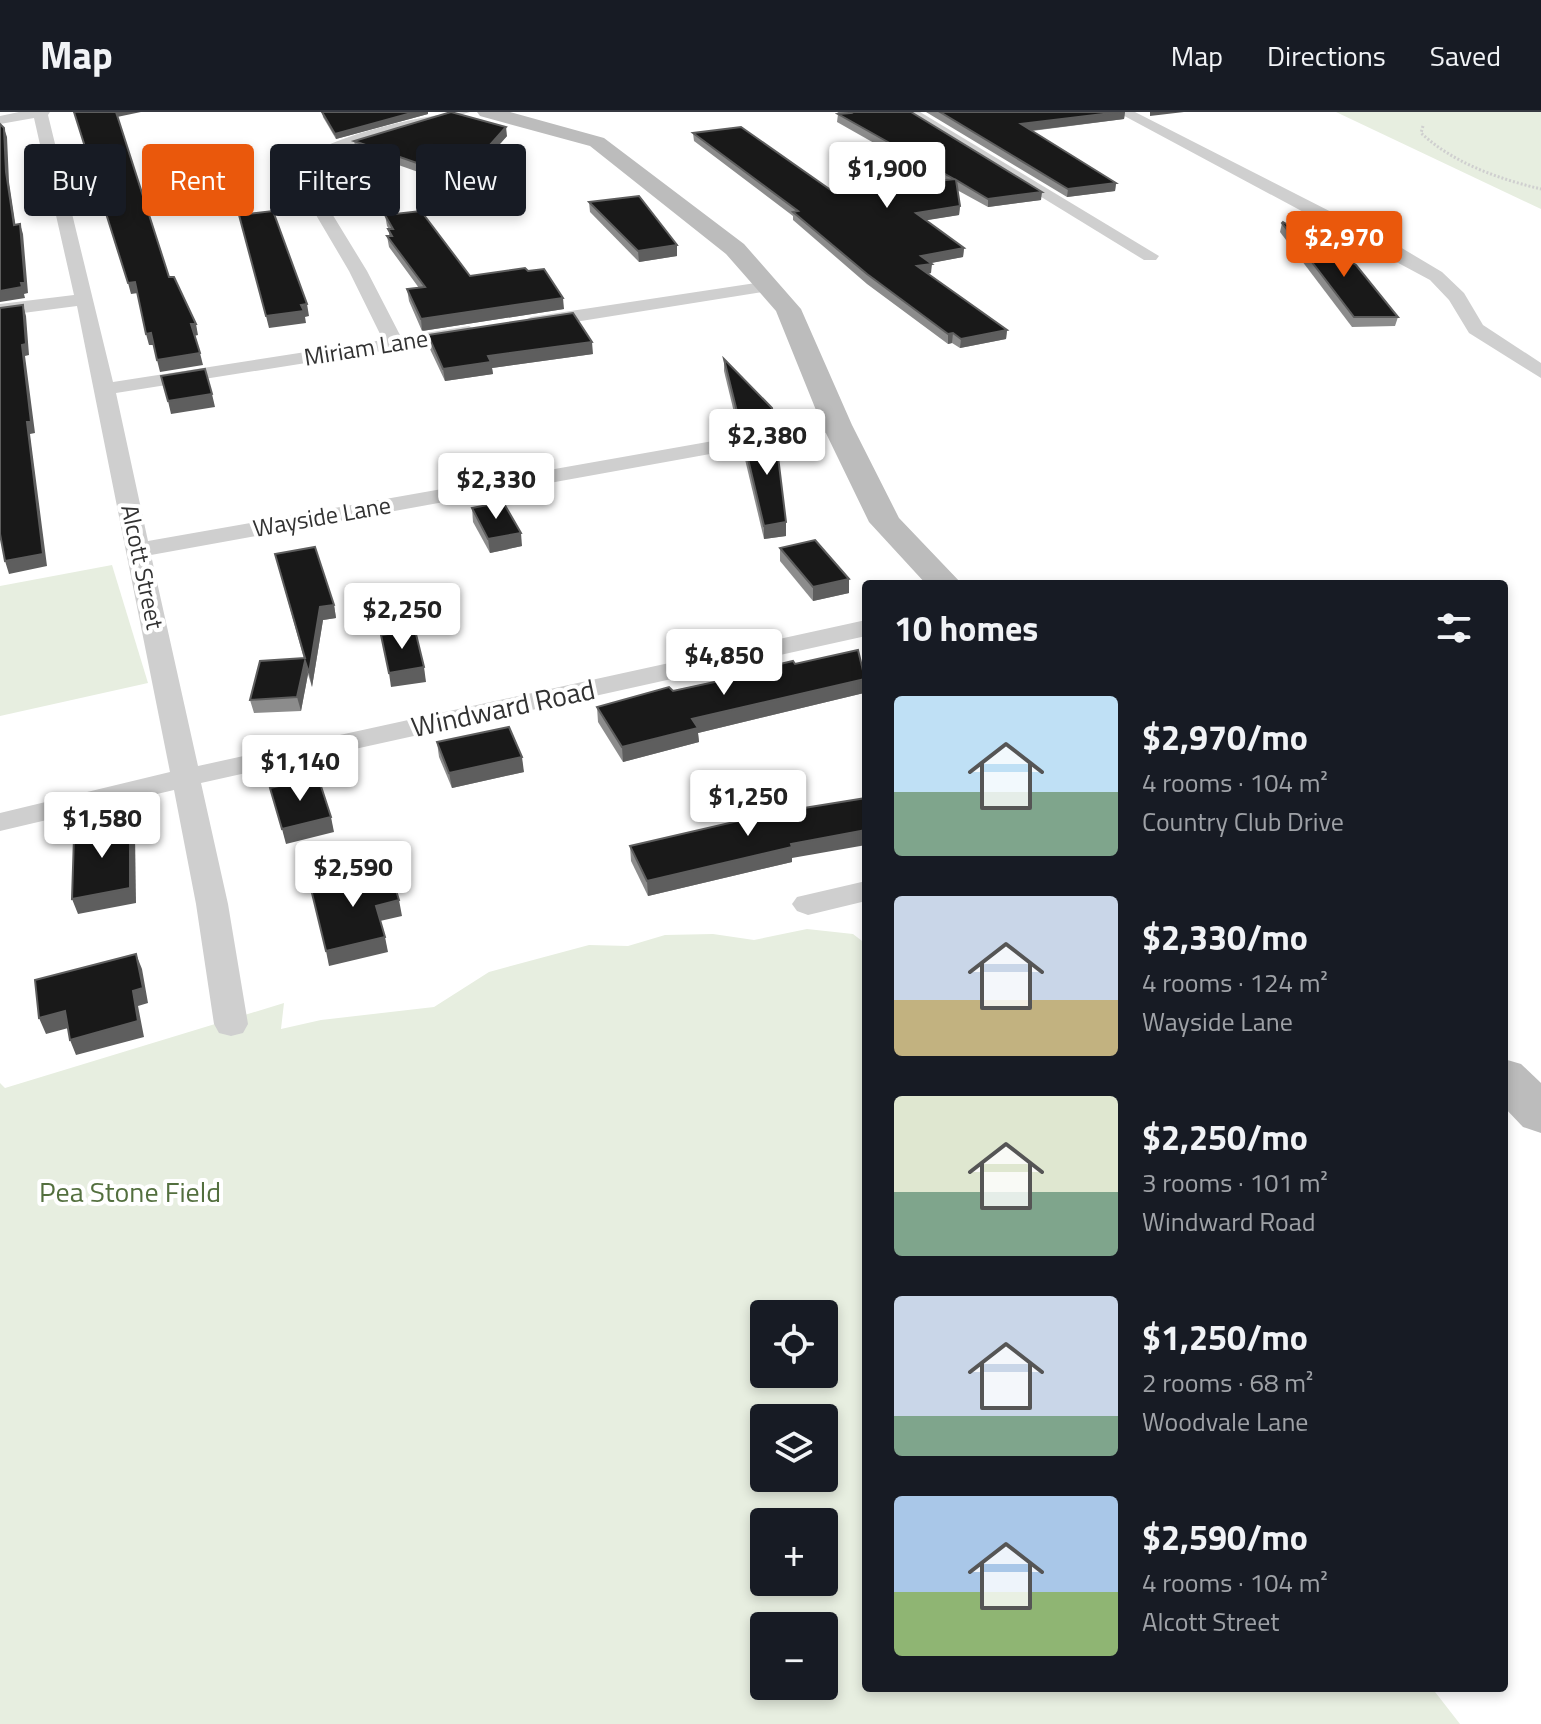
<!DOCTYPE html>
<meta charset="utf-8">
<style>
body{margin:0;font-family:"Titillium Web",sans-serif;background:#20242c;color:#f1f3f6;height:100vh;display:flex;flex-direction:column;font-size:30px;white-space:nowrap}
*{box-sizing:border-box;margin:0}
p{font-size:26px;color:#9ea1a6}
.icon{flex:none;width:44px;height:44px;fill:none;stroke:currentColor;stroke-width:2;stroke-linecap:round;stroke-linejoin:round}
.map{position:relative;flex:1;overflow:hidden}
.details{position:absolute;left:862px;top:468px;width:646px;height:1112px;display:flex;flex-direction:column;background:#171b24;border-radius:8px;box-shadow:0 4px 12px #0003}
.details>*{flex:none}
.top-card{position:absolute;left:24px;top:32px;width:718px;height:72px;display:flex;gap:16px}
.buttons{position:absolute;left:750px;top:1188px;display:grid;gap:16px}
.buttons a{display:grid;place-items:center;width:88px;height:88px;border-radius:8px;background:#171b24;box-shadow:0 4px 12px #0003;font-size:40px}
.price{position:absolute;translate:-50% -68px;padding:0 18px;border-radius:8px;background:#fff;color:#222;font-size:26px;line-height:52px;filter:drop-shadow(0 2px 4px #0008)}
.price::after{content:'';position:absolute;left:50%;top:48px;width:24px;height:18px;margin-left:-12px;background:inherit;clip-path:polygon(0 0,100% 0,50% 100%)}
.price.current{background:#ea580c;color:#fff}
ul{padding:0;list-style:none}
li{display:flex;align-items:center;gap:24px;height:200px;padding:0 32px}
li span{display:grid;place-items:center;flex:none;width:224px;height:160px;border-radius:8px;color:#555}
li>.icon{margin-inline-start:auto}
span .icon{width:96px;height:96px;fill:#fffc;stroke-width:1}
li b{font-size:34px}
h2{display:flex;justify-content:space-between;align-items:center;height:96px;padding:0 32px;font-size:34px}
.chip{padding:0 28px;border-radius:8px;background:#171b24;box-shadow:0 4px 12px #0003;font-size:28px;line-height:72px}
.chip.current{background:#ea580c;color:#fff}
header{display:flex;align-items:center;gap:48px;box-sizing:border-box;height:112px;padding:0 40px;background:#171b24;border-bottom:2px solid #363941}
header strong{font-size:38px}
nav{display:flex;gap:44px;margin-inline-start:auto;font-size:28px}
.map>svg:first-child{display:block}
</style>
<header>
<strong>Map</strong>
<nav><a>Map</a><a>Directions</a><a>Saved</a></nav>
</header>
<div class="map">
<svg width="1541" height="1612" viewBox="0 0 1541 1612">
<rect width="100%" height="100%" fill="#fff"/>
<g fill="#e7eee0" fill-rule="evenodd">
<path d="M1336,0H1541V97Z"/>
<path d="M112,453L148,571L0,604V474Z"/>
<path d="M807,817L853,822L866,832V1576H1432L1460,1612H0V971L5,976L284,891L281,917L321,908L434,895L489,860L589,833L628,834L665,823L713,822L754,828ZM764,1202H824V1262H764ZM764,1306H824V1366H764ZM764,1410H824V1470H764ZM764,1514H824V1574H764Z"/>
</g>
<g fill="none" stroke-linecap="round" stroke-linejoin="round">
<path stroke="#cfcfcf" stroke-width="3" stroke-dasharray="2 2" stroke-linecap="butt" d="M1423,14L1421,21C1453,51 1499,67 1541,77"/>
<g fill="#cfcfcf" fill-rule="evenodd">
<path d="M19,0H50L48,3L113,270L383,228L349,159L296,69C296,60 298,53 305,47C331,23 434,0 470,0L364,31L315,54L312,69L367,159L401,225L469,214L479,220L476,224L116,281L148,429L837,307L848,313L837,319L151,443L198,654L866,508V524L201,671L228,792L248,912L243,921L231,924L219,921L214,912L196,792L174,678L0,719V701L170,660L77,194L0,204V192L74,183L34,6L0,12V4Z"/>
<path d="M903,0H920L1159,144L1156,148H1144Z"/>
<path d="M1117,0H1135L1400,135L1442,160L1464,181L1483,213L1541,251V266L1469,221L1449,188L1430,168Z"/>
<path d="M769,169L778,174L775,178L531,217L521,211L531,205Z"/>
<path d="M866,769V789L808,803L797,799L792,792L797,785Z"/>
</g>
<g fill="#bcbcbc" fill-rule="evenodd">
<path d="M477,0H510L604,26L744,132L801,197L852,313L899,406L962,472H926L869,410L822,313L776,199L726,142L590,34L480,4Z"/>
<path d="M1504,947L1521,952L1541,971V1021L1523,1015L1504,995Z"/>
</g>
</g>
<g fill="#8c8c8c">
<path d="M322,0H428V2L336,27L323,5Z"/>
<path d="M837,0H911L1041,88L988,95L957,78L960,94L959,103L926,108L964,136L963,145L930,151L931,161L928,162L1007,218L1006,227L960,236L952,231L948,232L867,172L793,108V104L694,29L693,21L835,81L941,69L837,10L838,2H840Z"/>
<path d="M926,0H1125L1124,7L1032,19L1116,71L1115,79L1067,85Z"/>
<path d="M507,24L467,69L455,73L356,38L354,29Z"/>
<path d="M589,90L677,133V144L639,150L590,100Z"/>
<path d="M385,103L470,164L564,197L422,219L409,189L407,177L419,176L389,135L387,124H389V117L387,114Z"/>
<path d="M1282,111L1398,205L1395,214L1352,215L1280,120Z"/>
<path d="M428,223L593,242L492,256L493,262L445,269L429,235Z"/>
<path d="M724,247L773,315L739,321L724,259Z"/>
<path d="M743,326L786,424L764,427L743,339Z"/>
<path d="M472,396L522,434L490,441L473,410Z"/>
<path d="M780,436L849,481L813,489L780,449Z"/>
<path d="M275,442L334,493L336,506L323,508L312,575L308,562L301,599L254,601L250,588L304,547Z"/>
<path d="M795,552L864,581L698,621L699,630L623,650L598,610L597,595L759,560V557Z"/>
<path d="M437,630L524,660L452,676L439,645Z"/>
<path d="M630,734L792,746V750L648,784L631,749Z"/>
</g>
<g fill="#5e5e5e">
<path d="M116,0H141L117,5Z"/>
<path d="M415,0H428V2L336,27L335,22Z"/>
<path d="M1120,0H1125L1124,7L1020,20L1021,12Z"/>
<path d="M1150,0H1184L1150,4Z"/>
<path d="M506,15L507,24L467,69L455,73L454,64Z"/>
<path d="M4,16L7,25L9,70L17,123L14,113L6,60Z"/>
<path d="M1116,71L1115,79L1067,85L1068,77Z"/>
<path d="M1042,80L1041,88L988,95V87Z"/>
<path d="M960,94L959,103L916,110V101Z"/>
<path d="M20,112L23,122L28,181L24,182L25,186L0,190V179Z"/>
<path d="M677,133V144L639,150L638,139Z"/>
<path d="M964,136L963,145L921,153V144Z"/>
<path d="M932,152L931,161L916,164L917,154Z"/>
<path d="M135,170L138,181L131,182L128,171Z"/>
<path d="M563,186L564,197L422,219L421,207Z"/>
<path d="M307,192L309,204L305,205L306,211L269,216L266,204Z"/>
<path d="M23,193L26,204L29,243L25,244L35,321L30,322L47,454L9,462L5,449L27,310L22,233Z"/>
<path d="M191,212H196L198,223L194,224Z"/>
<path d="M1007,218L1006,227L960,236L961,227Z"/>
<path d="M151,221L154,233H149L146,222Z"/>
<path d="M953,221L952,231L948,232V222Z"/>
<path d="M592,230L593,242L492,256L493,262L445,269L443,257L488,244Z"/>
<path d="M200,241L203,253L160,260L157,248Z"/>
<path d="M212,282L215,295L171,302L168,289Z"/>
<path d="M773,303V315L739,321V308Z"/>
<path d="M786,410V424L764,427V414Z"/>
<path d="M521,421L522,434L490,441L488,427Z"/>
<path d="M849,467V481L813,489V475Z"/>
<path d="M334,493L336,506L323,508L312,575L309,561L320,495Z"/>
<path d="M305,549L308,562L301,599L297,585Z"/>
<path d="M424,555L426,570L391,575L389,561Z"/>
<path d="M865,567L864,581L698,621L699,630L623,650L622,635L692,607Z"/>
<path d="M522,645L524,660L452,676L449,661Z"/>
<path d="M331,705L334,720L286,732L282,717Z"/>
<path d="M130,708L135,723L136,791L78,802L72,787Z"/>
<path d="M866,718V733L792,746V750L648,784L647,769L791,732Z"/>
<path d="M399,788L402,804L380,809L376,794Z"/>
<path d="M385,825L388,840L329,854L326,839Z"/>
<path d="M136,842L142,857L148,891L138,894L144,925L76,943L70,928L133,879Z"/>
<path d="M65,899L72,915L46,922L39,906Z"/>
</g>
<g fill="#191919" stroke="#5e5e5e" stroke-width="2">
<path d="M74,0H116L169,165H174L196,212H191L200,241L157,248L151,221L146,222L135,170L128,171Z"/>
<path d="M322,0H415L335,22Z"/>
<path d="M451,0L506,15L466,60L454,64L354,29Z"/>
<path d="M848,0H911L1042,80L988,87L956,68L960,94L916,101L964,136L921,144L932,152L917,154L1007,218L961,227L953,221L948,222L867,162L793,100L798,99L693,21L741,15L835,81L954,67L838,2L850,1Z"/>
<path d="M940,0H1120L1021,12L1116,71L1068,77Z"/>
<path d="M0,12L4,16L6,60L14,113L20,112L25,171H21L22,175L0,179Z"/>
<path d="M639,84L677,133L638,139L589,90Z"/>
<path d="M273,99L307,192L301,193L304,199L266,204L239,103Z"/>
<path d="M421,99L470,164L525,156L528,159L544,157L563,186L421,207L407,177L425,175L387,124H392L388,117H393L385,103Z"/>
<path d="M1283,110L1356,153L1398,205H1354L1282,111Z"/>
<path d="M23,193L26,232L22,233L31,310H27L43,442L5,449L0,422V196Z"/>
<path d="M573,201L592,230L488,244L491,250L443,257L428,223Z"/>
<path d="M724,247L772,296L773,303L739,308Z"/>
<path d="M205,257L212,282L168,289L161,264Z"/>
<path d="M775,320L786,410L764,414L743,326Z"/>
<path d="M503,390L521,421L488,427L472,396Z"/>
<path d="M815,428L849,467L813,475L780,436Z"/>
<path d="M315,435L334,493L320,495L309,561L305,549L297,585L250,588L260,549L305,546L275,442Z"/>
<path d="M415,518L424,555L389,561L381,523Z"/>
<path d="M858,538L865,567L692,607L698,616L622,635L597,595L669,575L673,579L761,560L759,557L793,549L795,552Z"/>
<path d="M509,615L522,645L449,661L437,630Z"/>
<path d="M318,665L331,705L282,717L270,676Z"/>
<path d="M866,686V718L791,732L792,735L647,769L630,734L773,701Z"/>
<path d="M130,708V776L72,787L74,725L92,722V714Z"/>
<path d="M390,759L399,788L376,794L385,825L326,839L311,777Z"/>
<path d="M136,842L143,876L133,879L138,909L70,928L65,899L39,906L35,868Z"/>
</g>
<g text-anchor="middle" stroke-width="8" stroke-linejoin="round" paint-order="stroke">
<g font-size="24" fill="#323232" stroke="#fff">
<text transform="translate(366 236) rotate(-9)" y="8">Miriam Lane</text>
<text transform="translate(322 405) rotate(-10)" y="8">Wayside Lane</text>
<text transform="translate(142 455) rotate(78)" y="8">Alcott Street</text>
</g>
<g font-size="28" fill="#323232" stroke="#fff">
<text transform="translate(503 596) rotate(-12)" y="10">Windward Road</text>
</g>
<g font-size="28" fill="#536f3e" stroke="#fff">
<text x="130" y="1090">Pea Stone Field</text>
</g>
</g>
</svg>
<div class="buttons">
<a><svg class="icon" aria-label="locate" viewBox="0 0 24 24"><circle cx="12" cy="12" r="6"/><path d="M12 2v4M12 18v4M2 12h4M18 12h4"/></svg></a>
<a><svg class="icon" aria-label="layers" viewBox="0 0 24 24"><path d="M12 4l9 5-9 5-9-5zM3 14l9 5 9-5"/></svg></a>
<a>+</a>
<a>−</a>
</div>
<b class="price" style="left:887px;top:98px">$1,900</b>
<b class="price current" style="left:1344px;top:167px">$2,970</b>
<b class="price" style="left:767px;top:365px">$2,380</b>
<b class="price" style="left:496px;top:409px">$2,330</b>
<b class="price" style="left:402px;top:539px">$2,250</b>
<b class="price" style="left:724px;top:585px">$4,850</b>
<b class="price" style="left:300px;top:691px">$1,140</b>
<b class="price" style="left:748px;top:726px">$1,250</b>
<b class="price" style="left:102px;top:748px">$1,580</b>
<b class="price" style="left:353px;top:797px">$2,590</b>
<div class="top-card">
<a class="chip">Buy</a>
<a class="chip current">Rent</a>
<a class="chip">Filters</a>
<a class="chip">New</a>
</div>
<section class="details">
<h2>10 homes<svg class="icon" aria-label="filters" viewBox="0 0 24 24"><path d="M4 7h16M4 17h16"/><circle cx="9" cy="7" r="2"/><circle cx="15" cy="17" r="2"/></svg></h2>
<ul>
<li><span style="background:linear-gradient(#bfe0f5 60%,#7fa58c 0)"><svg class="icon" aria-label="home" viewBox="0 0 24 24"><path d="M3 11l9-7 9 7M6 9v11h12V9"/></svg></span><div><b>$2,970/mo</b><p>4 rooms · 104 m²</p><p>Country Club Drive</p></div></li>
<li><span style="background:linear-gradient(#c9d6e8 65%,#c2b280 0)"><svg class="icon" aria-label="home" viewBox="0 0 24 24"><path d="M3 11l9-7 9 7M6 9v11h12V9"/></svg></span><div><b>$2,330/mo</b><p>4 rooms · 124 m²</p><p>Wayside Lane</p></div></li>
<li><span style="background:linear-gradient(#dfe7d0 60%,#7fa58c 0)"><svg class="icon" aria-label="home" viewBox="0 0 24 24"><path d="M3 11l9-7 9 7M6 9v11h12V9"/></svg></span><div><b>$2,250/mo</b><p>3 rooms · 101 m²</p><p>Windward Road</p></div></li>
<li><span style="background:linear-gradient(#c9d6e8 75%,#7fa58c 0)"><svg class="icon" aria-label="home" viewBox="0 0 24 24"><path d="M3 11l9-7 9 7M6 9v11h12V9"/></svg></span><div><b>$1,250/mo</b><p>2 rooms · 68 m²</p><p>Woodvale Lane</p></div></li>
<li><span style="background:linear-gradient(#a9c7e8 60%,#8fb573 0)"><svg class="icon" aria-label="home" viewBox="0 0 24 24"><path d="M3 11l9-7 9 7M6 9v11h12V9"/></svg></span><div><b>$2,590/mo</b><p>4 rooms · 104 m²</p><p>Alcott Street</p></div></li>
</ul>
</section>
</div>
